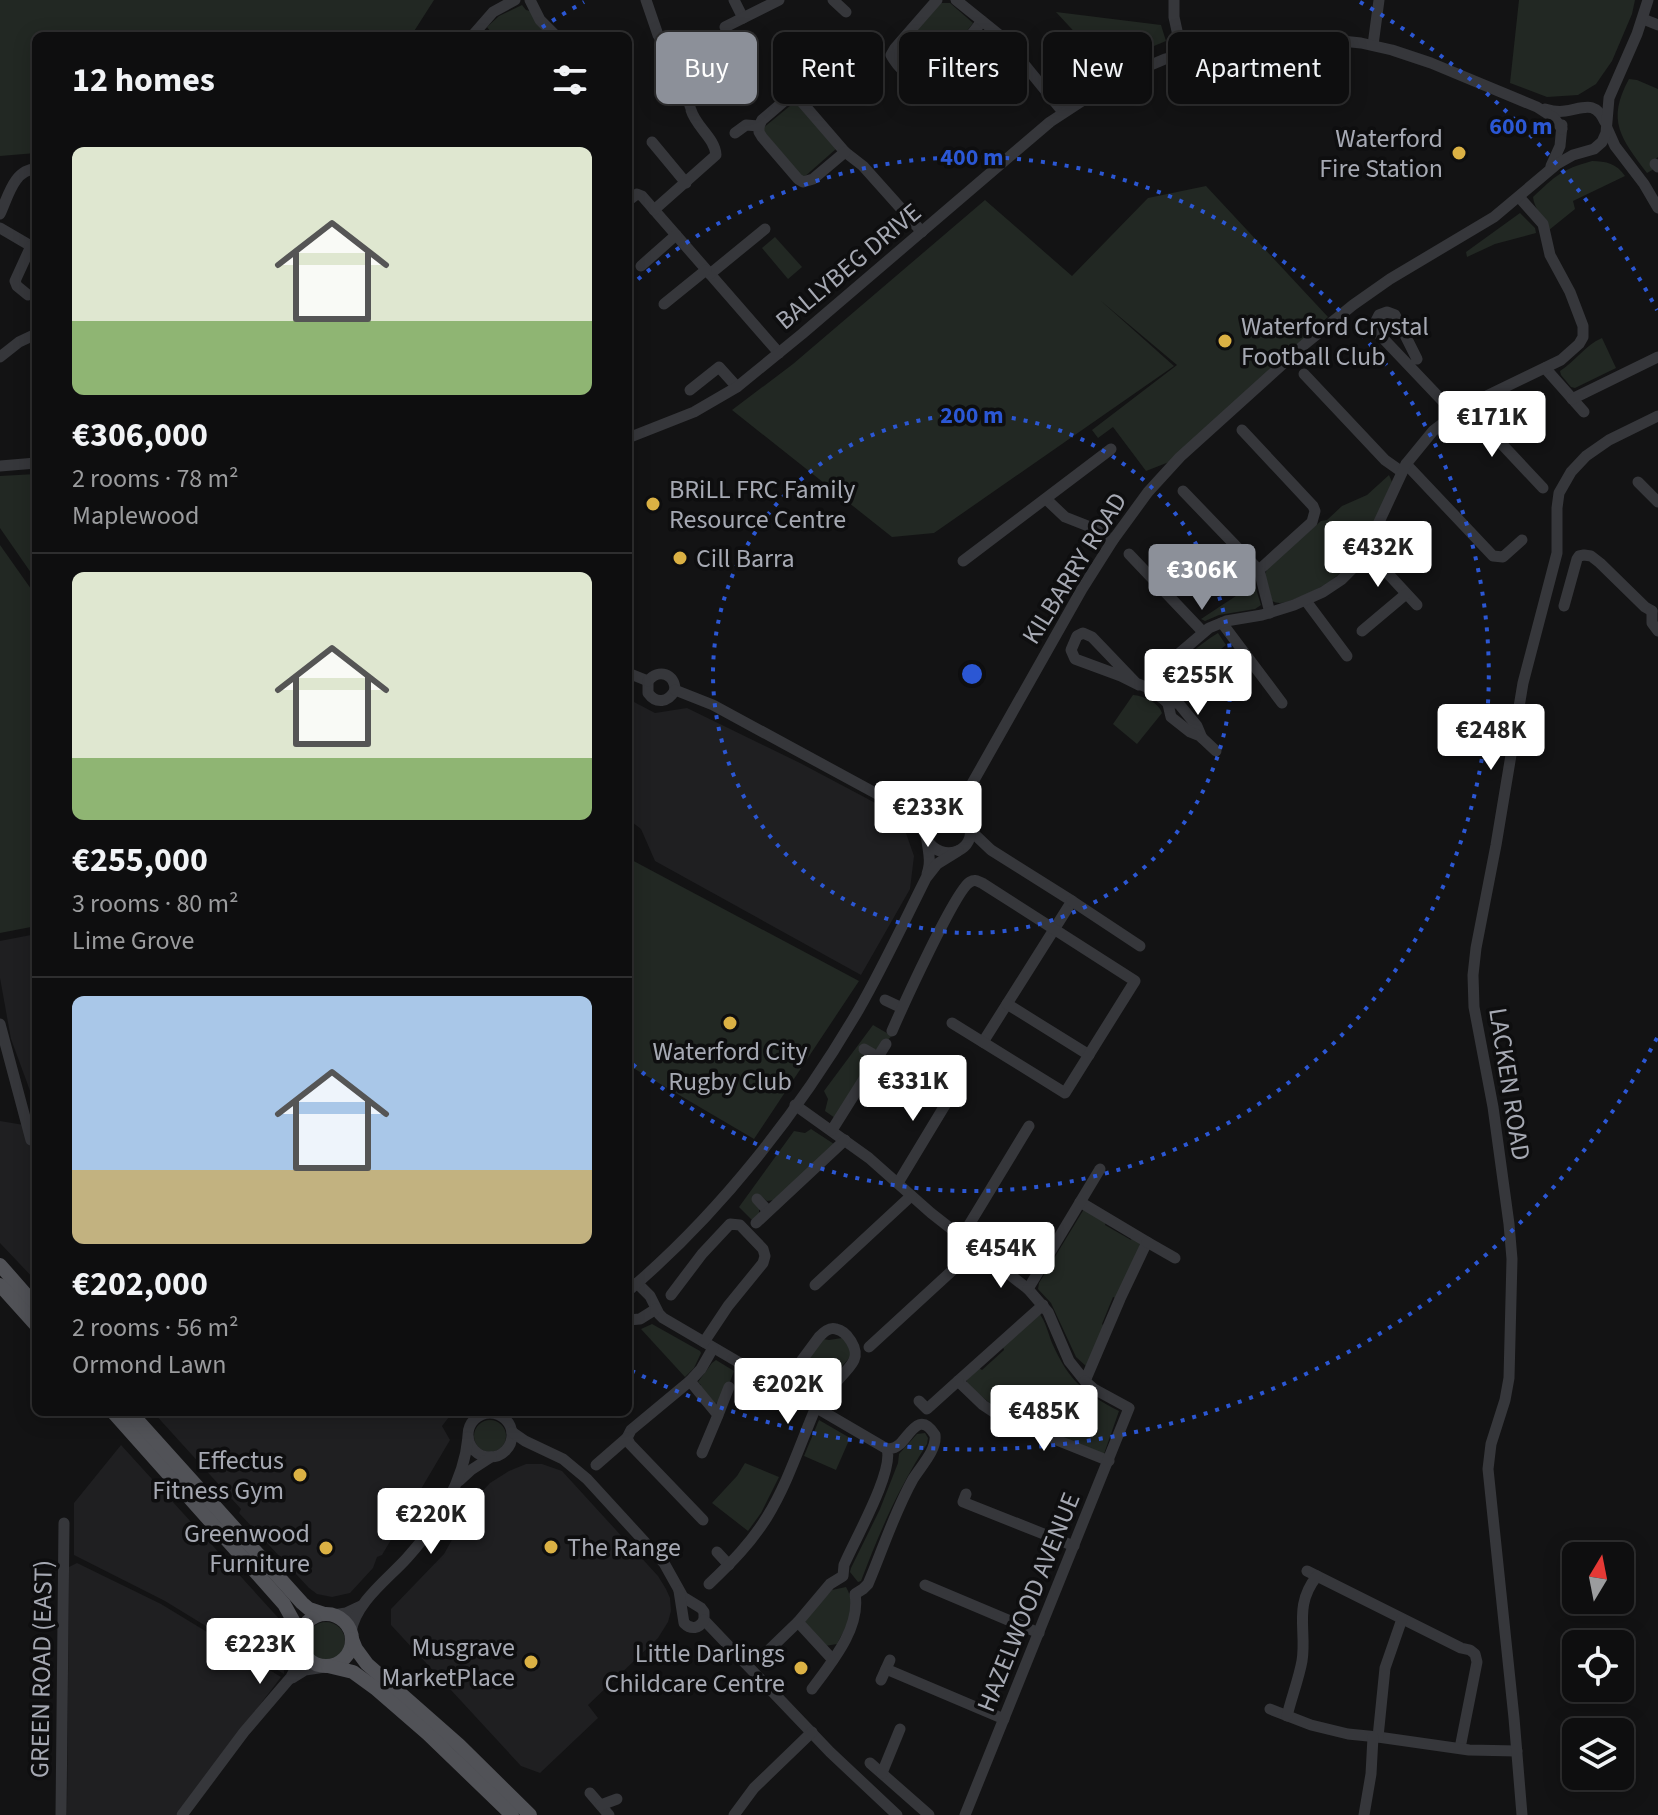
<!DOCTYPE html>
<meta charset="utf-8">
<style>
body{margin:0;font-family:"Source Sans 3",sans-serif;background:#171718;color:#f1f3f6;height:100vh;display:flex;flex-direction:column;font-size:30px;white-space:nowrap}
*{box-sizing:border-box;margin:0}
p{font-size:26px;color:#9b9c9e}
.icon{flex:none;width:44px;height:44px;fill:none;stroke:currentColor;stroke-width:2;stroke-linecap:round;stroke-linejoin:round}
.map{position:relative;flex:1;overflow:hidden}
.drawer{position:absolute;left:32px;top:32px;width:600px;height:1384px;display:flex;flex-direction:column;background:#0e0e0f;border-radius:12px;box-shadow:0 4px 20px #0003,0 0 0 2px #2e2e2f}
.drawer>*{flex:none}
.banner{position:absolute;left:656px;top:32px;width:760px;height:72px;display:flex;gap:16px}
.needle{width:52px;rotate:10deg}
.buttons{position:absolute;left:1562px;top:1542px;display:grid;gap:16px}
.buttons a{display:grid;place-items:center;width:72px;height:72px;border-radius:12px;background:#0e0e0f;box-shadow:0 4px 20px #0003,0 0 0 2px #2e2e2f;font-size:40px}
.price{position:absolute;translate:-50% -68px;padding:0 18px;border-radius:8px;background:#fff;color:#222;font-size:26px;line-height:52px;filter:drop-shadow(0 2px 4px #0008)}
.price::after{content:'';position:absolute;left:50%;top:48px;width:24px;height:18px;margin-left:-12px;background:inherit;clip-path:polygon(0 0,100% 0,50% 100%)}
.price.active{background:#8c9099;color:#fff}
ul{padding:0;list-style:none}
li{display:grid;align-content:center;gap:16px;height:424px;padding:0 40px}
li+li{border-top:2px solid #2e2e2f}
li span{display:grid;place-items:center;height:248px;border-radius:12px;color:#555}
li>.icon{margin-inline-start:auto}
span .icon{width:144px;height:144px;fill:#fffc;stroke-width:1}
li b{font-size:34px}
h2{display:flex;justify-content:space-between;align-items:center;height:96px;padding:0 40px;font-size:34px}
.tag{padding:0 28px;border-radius:12px;background:#0e0e0f;box-shadow:0 4px 20px #0003,0 0 0 2px #2e2e2f;font-size:28px;line-height:72px}
.tag.active{background:#8c9099;color:#fff}
.map>svg:first-child{display:block}
</style>
<div class="map">
<svg width="1658" height="1815" viewBox="0 0 1658 1815">
<rect width="100%" height="100%" fill="#131314"/>
<g fill="#1f1f21">
<path d="M628,684L634,702L655,713L687,708L800,763L900,816L914,856L910,889L861,975L655,861L641,829L628,819Z"/>
<path d="M36,934V1107L11,1039L0,978V941Z"/>
<path d="M0,1121L24,1125L34,1153H36V1281L0,1243Z"/>
<path d="M153,1412H453L442,1426L450,1440L382,1555L377,1557L373,1568L350,1593L332,1597L317,1594L309,1588L239,1513L241,1509Z"/>
<path d="M121,1445L283,1623L284,1674L165,1601L74,1555V1503Z"/>
<path d="M526,1464H542L562,1471L658,1576L666,1589L670,1598L671,1611L668,1622L658,1638L588,1705L598,1718L540,1773L521,1766L391,1625V1609L444,1554L475,1499L490,1483L509,1471Z"/>
<path d="M77,1563L161,1604L281,1677L176,1815H67L69,1567Z"/>
</g>
<g fill="#222823">
<path d="M0,0H434L411,36H36V153L0,156Z"/>
<path d="M1519,0H1635L1632,14L1612,61L1596,84L1578,95L1547,97L1510,83Z"/>
<path d="M938,3H950L973,23L928,81L895,53Z"/>
<path d="M522,5L526,10L530,11L552,36L488,35L490,31L487,27L499,16Z"/>
<path d="M1056,12L1161,25L1166,41L1106,66Z"/>
<path d="M1629,79L1637,80L1658,89V157L1650,163L1654,169L1647,173C1621,138 1606,121 1629,79Z"/>
<path d="M796,101L837,148L803,178L762,129Z"/>
<path d="M1592,161C1606,161 1617,164 1625,176L1573,201L1575,209L1549,230C1544,219 1534,208 1533,197C1557,175 1560,170 1592,161Z"/>
<path d="M1206,186L1328,317L1169,462L1146,471L1113,427L1098,438L1092,430L1177,365L1101,301L1174,366L934,533L892,537L732,410L793,364L985,200L1072,276L1148,198Z"/>
<path d="M1520,213L1535,228L1536,233L1495,244L1467,257L1466,252Z"/>
<path d="M775,237L802,267L788,279L762,248Z"/>
<path d="M1602,338L1616,368L1575,388L1571,387L1561,375L1560,371C1576,361 1585,345 1602,338Z"/>
<path d="M36,474V580L0,528V476Z"/>
<path d="M1389,475L1392,482C1370,532 1357,575 1302,596C1292,600 1281,606 1272,601L1265,574L1268,567L1321,521L1327,520L1342,506L1367,495Z"/>
<path d="M0,545L36,596V926L0,933Z"/>
<path d="M1253,579L1261,605L1255,609L1219,615L1205,621L1201,619L1242,592Z"/>
<path d="M1218,633L1226,645L1201,665L1177,693L1172,695L1162,687V685C1176,664 1197,646 1218,633Z"/>
<path d="M1133,695C1144,696 1158,702 1162,713L1137,744L1113,724Z"/>
<path d="M628,858L859,981L754,1139L628,1065Z"/>
<path d="M873,1025L892,1036L877,1049H873L868,1058V1064L835,1118L825,1111L828,1099L824,1091Z"/>
<path d="M811,1129L834,1144L775,1200L767,1201L759,1194V1214L752,1220L739,1207L794,1131L805,1133Z"/>
<path d="M1084,1209L1106,1222L1105,1225L1131,1240L1132,1238L1139,1242L1140,1245L1116,1298L1113,1297L1102,1324L1104,1326L1087,1367L1076,1357L1051,1303L1038,1289L1039,1283Z"/>
<path d="M1039,1313C1046,1322 1048,1333 1052,1343C1069,1381 1084,1393 1119,1411L1104,1454L1028,1423V1421L999,1407L997,1409L967,1384V1380L979,1368L982,1370L1004,1350L1003,1347Z"/>
<path d="M652,1324L700,1351L701,1353L694,1368L685,1377L641,1329Z"/>
<path d="M842,1338L851,1349V1356L842,1366H835L828,1361L823,1368L825,1380L829,1383L824,1390L831,1396L827,1403L803,1390L802,1380L798,1370L823,1339L829,1340Z"/>
<path d="M716,1360L734,1371C730,1382 725,1397 715,1404L699,1387L701,1385L698,1382L712,1363Z"/>
<circle cx="490" cy="1436" r="16"/>
<path d="M819,1420L850,1438L836,1470L804,1456Z"/>
<path d="M925,1433L928,1438L927,1444C898,1489 880,1531 861,1581L858,1582L850,1572L851,1568L880,1509L898,1463L899,1454L917,1434Z"/>
<path d="M745,1463L779,1477L761,1513L748,1531L712,1503L737,1476Z"/>
<path d="M846,1587C859,1610 847,1624 837,1644L825,1646L805,1623L806,1618L832,1590Z"/>
<circle cx="326" cy="1641" r="19"/>
</g>
<g fill="none" stroke-linecap="round" stroke-linejoin="round">
<g stroke="#36373b" stroke-width="11">
<path d="M530,0L540,20L556,36"/>
<path d="M646,0L658,35L684,74L690,106"/>
<path d="M734,0L743,18"/>
<path d="M833,0L846,12"/>
<path d="M937,0L895,48L891,55C897,67 914,82 927,87L933,84L982,21"/>
<path d="M956,0L1002,37L1063,112"/>
<path d="M1174,0V17L1182,54"/>
<path d="M1643,19L1658,25"/>
<path d="M725,27L779,0"/>
<path d="M472,36L493,12L515,0"/>
<path d="M1373,45L1379,0"/>
<path d="M794,93L845,152L863,166L922,232"/>
<path d="M1545,109C1552,111 1559,112 1565,111C1584,108 1595,100 1605,122"/>
<path d="M759,126V132L762,137L798,179L803,182L813,179L845,152"/>
<path d="M1607,128L1615,146L1644,184L1658,208"/>
<path d="M735,133L746,125L759,126L762,120L804,84"/>
<path d="M652,142L686,183"/>
<path d="M1655,164L1658,167"/>
<path d="M1551,166L1560,146L1562,125"/>
<path d="M628,201L637,194L642,196L779,353"/>
<path d="M654,210L716,155C715,138 696,127 691,110"/>
<path d="M0,214C8,197 14,169 36,169"/>
<path d="M0,228L36,249"/>
<path d="M641,266L676,235"/>
<path d="M710,274L765,229"/>
<path d="M28,295L17,286L15,281L31,246"/>
<path d="M664,304L706,270"/>
<path d="M0,357L19,342L36,334"/>
<path d="M1417,359L1395,315L1387,312L1379,315L1375,323L1377,332L1454,413"/>
<path d="M1545,368L1584,412"/>
<path d="M1304,374L1385,460L1402,472"/>
<path d="M690,390L719,367L737,387"/>
<path d="M1572,399L1658,357"/>
<path d="M1466,406L1543,488"/>
<path d="M1242,430L1313,506L1315,511L1312,522L1259,570L1270,613"/>
<path d="M628,438L694,412L737,387L802,334L1050,122L1102,88L1132,73L1165,59L1220,45L1261,39L1313,38L1361,43L1392,50L1431,63L1537,107L1554,118L1562,129"/>
<path d="M1406,464L1493,556L1503,557L1522,540"/>
<path d="M0,466L36,463"/>
<path d="M1638,482L1658,502"/>
<path d="M1183,491L1259,570"/>
<path d="M1046,499L1065,517L1093,528L1113,540"/>
<path d="M1366,550L1417,605"/>
<path d="M1129,554L1203,632"/>
<path d="M963,561L1111,449"/>
<path d="M1306,601L1347,656"/>
<path d="M1564,606L1577,559L1579,556L1584,555L1591,556L1600,563L1645,607L1652,611"/>
<path d="M1652,611V623L1658,631"/>
<path d="M1222,623L1282,703"/>
<path d="M1362,631L1406,594"/>
<path d="M628,673L648,681"/>
<path d="M648,681V693C656,704 668,703 675,690"/>
<path d="M648,681C659,668 675,674 675,690"/>
<path d="M1139,685L1121,676L1075,659L1071,650L1077,636L1083,633L1092,637L1136,683L1146,687H1152"/>
<path d="M1152,687L1155,679L1168,663L1209,628L1226,621L1262,615L1294,605L1323,592L1341,580L1352,569L1366,550L1406,464L1433,431L1466,406L1561,360L1579,344L1583,337V326L1570,292L1550,255L1543,224L1519,197"/>
<path d="M1152,687L1155,693L1166,701L1179,704L1197,726L1202,738"/>
<path d="M675,690L713,705L901,807L915,817L925,834"/>
<path d="M1165,700L1168,704L1171,717L1190,732L1200,736L1216,751"/>
<path d="M942,809L957,801L969,789L1082,589L1113,540L1148,492L1180,457L1305,344L1353,305L1390,279L1494,217L1557,164L1573,155L1594,149L1602,142L1606,133L1609,98L1637,34L1648,0"/>
<path d="M970,830L991,850L1072,901L983,1042"/>
<path d="M927,840C942,864 978,851 969,824C967,818 962,813 956,811C951,809 944,808 938,811C919,820 928,840 929,856C930,862 929,868 927,874"/>
<path d="M1072,901L1140,946"/>
<path d="M885,1000L902,1008"/>
<path d="M1007,1004L1089,1055"/>
<path d="M0,1024L31,1140"/>
<path d="M892,1031C902,1008 956,889 970,882C975,879 977,881 982,883L1135,981L1065,1093L952,1023"/>
<path d="M864,1049L878,1057"/>
<path d="M795,1105L869,1158L931,1213L1028,1289L1048,1312L1069,1361L1085,1381L1120,1299L1147,1242L1080,1202"/>
<path d="M832,1130L886,1044"/>
<path d="M898,1183L959,1082"/>
<path d="M757,1199L768,1211"/>
<path d="M756,1223L845,1140"/>
<path d="M961,1238L1029,1126"/>
<path d="M1147,1242L1175,1258"/>
<path d="M637,1283L650,1296L659,1314L663,1318L887,1449"/>
<path d="M815,1285L911,1196"/>
<path d="M1028,1289L1100,1169"/>
<path d="M628,1291C719,1214 799,1112 859,1009C883,967 904,922 926,878L937,864L958,851"/>
<path d="M671,1295L702,1254L730,1224L740,1225L763,1249L765,1256L763,1263L728,1306L704,1342"/>
<path d="M1043,1305L958,1381L983,1405L995,1413L1012,1422L1109,1461"/>
<path d="M628,1320L640,1319L656,1309"/>
<path d="M869,1347L967,1257L975,1248"/>
<path d="M690,1381L631,1430L627,1438L630,1444L703,1520"/>
<path d="M782,1387L819,1337C824,1332 829,1327 836,1329C847,1331 859,1349 854,1360C850,1369 836,1381 829,1390"/>
<path d="M919,1401L927,1409L958,1381"/>
<circle cx="490" cy="1435" r="22"/>
<path d="M718,1415L729,1387"/>
<path d="M512,1432L525,1441L563,1459L587,1479L664,1563L683,1597L701,1608L704,1612V1620L830,1752L897,1815"/>
<path d="M702,1453L718,1415L690,1381L701,1369L713,1348"/>
<path d="M596,1465L627,1438"/>
<path d="M459,1481L471,1470L491,1457"/>
<path d="M966,1494L963,1502L1074,1546"/>
<path d="M717,1552L729,1565"/>
<path d="M1307,1571L1461,1648L1470,1650L1475,1654L1477,1662L1460,1748"/>
<path d="M709,1584C731,1563 751,1543 767,1517C788,1483 800,1444 816,1407"/>
<path d="M925,1585L1039,1633"/>
<path d="M679,1591L684,1623C691,1630 699,1629 704,1620"/>
<path d="M333,1615L346,1613L361,1606"/>
<path d="M798,1622L833,1660"/>
<path d="M351,1632C356,1602 387,1580 407,1558C437,1525 464,1482 468,1437"/>
<path d="M770,1649L798,1622L830,1584L843,1576L844,1565C854,1541 894,1472 887,1449C894,1448 895,1448 900,1444C911,1433 920,1411 935,1435C937,1450 921,1466 913,1479C894,1513 883,1549 868,1584L863,1589L855,1594C861,1628 831,1663 812,1689"/>
<path d="M886,1669L1004,1719"/>
<path d="M292,1678L305,1670L325,1667"/>
<path d="M881,1680L890,1660"/>
<path d="M1270,1709L1311,1725L1348,1734L1378,1737L1469,1750L1517,1751"/>
<path d="M1287,1716C1291,1699 1299,1678 1302,1661C1307,1630 1293,1606 1317,1576"/>
<path d="M1378,1737L1385,1668L1402,1619"/>
<path d="M870,1763L929,1815"/>
<path d="M882,1773L900,1729"/>
<path d="M590,1793L609,1815"/>
<path d="M601,1805L617,1799"/>
<path d="M61,1815L64,1523"/>
<path d="M182,1815L244,1732L291,1677L297,1666L301,1647"/>
<path d="M734,1815L754,1788L812,1732"/>
<path d="M965,1815L1129,1408L1094,1389L1085,1381"/>
<path d="M1364,1815L1371,1774L1373,1737"/>
<path d="M1522,1815L1514,1718L1488,1469L1491,1444L1505,1400L1509,1378L1512,1259L1509,1224L1493,1107L1474,1007L1473,975L1476,948L1496,845L1523,683L1557,553V508L1559,493L1571,472L1586,456L1609,440L1658,416"/>
</g>
<g stroke="#515257" stroke-width="14">
<path d="M0,1265L36,1306"/>
<path d="M0,1285L36,1325"/>
<path d="M113,1412L284,1604L295,1624L300,1643"/>
<path d="M130,1412L302,1603L309,1609L324,1614"/>
<circle cx="326" cy="1640" r="26"/>
<path d="M352,1639L356,1649L367,1664L459,1745L530,1815"/>
<path d="M328,1666L353,1672L375,1688L428,1734L512,1815"/>
</g>
</g>
<g fill="none" stroke="#2b57d4" stroke-width="4" stroke-dasharray="4 8">
<circle cx="972" cy="674" r="259"/>
<path d="M629 287A517 517 0 1 1 629 1061"/>
<path d="M1657 1038A776 776 0 0 1 632 1371M532 34A776 776 0 0 1 584 2M1360 2A776 776 0 0 1 1657 310"/>
</g>
<g fill="#dbb144" stroke="#0e0e0f" stroke-width="3">
<circle cx="1459" cy="153" r="8"/>
<circle cx="1225" cy="341" r="8"/>
<circle cx="653" cy="504" r="8"/>
<circle cx="680" cy="558" r="8"/>
<circle cx="730" cy="1023" r="8"/>
<circle cx="300" cy="1475" r="8"/>
<circle cx="551" cy="1547" r="8"/>
<circle cx="326" cy="1548" r="8"/>
<circle cx="531" cy="1662" r="8"/>
<circle cx="801" cy="1668" r="8"/>
</g>
<g text-anchor="middle" stroke-width="7" stroke-linejoin="round" paint-order="stroke">
<g font-size="26" fill="#a6a9b3" stroke="#0e0e0f" text-anchor="end">
<text x="1443" y="147">Waterford<tspan x="1443" dy="30">Fire Station</tspan></text>
<text x="1241" y="335" text-anchor="start">Waterford Crystal<tspan x="1241" dy="30">Football Club</tspan></text>
<text x="669" y="498" text-anchor="start">BRiLL FRC Family<tspan x="669" dy="30">Resource Centre</tspan></text>
<text x="696" y="567" text-anchor="start">Cill Barra</text>
<text x="730" y="1060" text-anchor="middle">Waterford City<tspan x="730" dy="30">Rugby Club</tspan></text>
<text x="284" y="1469">Effectus<tspan x="284" dy="30">Fitness Gym</tspan></text>
<text x="310" y="1542">Greenwood<tspan x="310" dy="30">Furniture</tspan></text>
<text x="567" y="1556" text-anchor="start">The Range</text>
<text x="515" y="1656">Musgrave<tspan x="515" dy="30">MarketPlace</tspan></text>
<text x="785" y="1662">Little Darlings<tspan x="785" dy="30">Childcare Centre</tspan></text>
</g>
<g font-size="26" fill="#a6a9b3" stroke="#0e0e0f">
<text transform="translate(848 266) rotate(-40)" y="9">BALLYBEG DRIVE</text>
<text transform="translate(1074 568) rotate(-58)" y="9">KILBARRY ROAD</text>
<text transform="translate(1510 1084) rotate(81)" y="9">LACKEN ROAD</text>
<text transform="translate(1028 1602) rotate(-68)" y="9">HAZELWOOD AVENUE</text>
<text transform="translate(41 1669) rotate(-89)" y="9">GREEN ROAD (EAST)</text>
</g>
</g>
<circle cx="972" cy="674" r="12" fill="#2b57d4" stroke="#0e0e0f" stroke-width="4"/>
<g font-size="24" text-anchor="middle" font-weight="bold" fill="#2b57d4" stroke="#0e0e0f" stroke-width="7" stroke-linejoin="round" paint-order="stroke">
<text x="1521" y="134">600 m</text>
<text x="972" y="165">400 m</text>
<text x="972" y="423">200 m</text>
</g>
</svg>
<div class="buttons">
<a><svg class="needle" viewBox="-14 -14 28 28"><path d="M0-13l5 13h-10z" fill="#e53935"/><path d="M0 13l5-13h-10z" fill="#9b9c9e"/></svg></a>
<a><svg class="icon" aria-label="locate" viewBox="0 0 24 24"><circle cx="12" cy="12" r="6"/><path d="M12 2v4M12 18v4M2 12h4M18 12h4"/></svg></a>
<a><svg class="icon" aria-label="layers" viewBox="0 0 24 24"><path d="M12 4l9 5-9 5-9-5zM3 14l9 5 9-5"/></svg></a>
</div>
<b class="price" style="left:1492px;top:459px">€171K</b>
<b class="price" style="left:1378px;top:589px">€432K</b>
<b class="price active" style="left:1202px;top:612px">€306K</b>
<b class="price" style="left:1198px;top:717px">€255K</b>
<b class="price" style="left:1491px;top:772px">€248K</b>
<b class="price" style="left:928px;top:849px">€233K</b>
<b class="price" style="left:913px;top:1123px">€331K</b>
<b class="price" style="left:1001px;top:1290px">€454K</b>
<b class="price" style="left:788px;top:1426px">€202K</b>
<b class="price" style="left:1044px;top:1453px">€485K</b>
<b class="price" style="left:431px;top:1556px">€220K</b>
<b class="price" style="left:260px;top:1686px">€223K</b>
<div class="banner">
<a class="tag active">Buy</a>
<a class="tag">Rent</a>
<a class="tag">Filters</a>
<a class="tag">New</a>
<a class="tag">Apartment</a>
</div>
<section class="drawer">
<h2>12 homes<svg class="icon" aria-label="filters" viewBox="0 0 24 24"><path d="M4 7h16M4 17h16"/><circle cx="9" cy="7" r="2"/><circle cx="15" cy="17" r="2"/></svg></h2>
<ul>
<li><span style="background:linear-gradient(#dfe7d0 70%,#8fb573 0)"><svg class="icon" aria-label="home" viewBox="0 0 24 24"><path d="M3 11l9-7 9 7M6 9v11h12V9"/></svg></span><div><b>€306,000</b><p>2 rooms · 78 m²</p><p>Maplewood</p></div></li>
<li><span style="background:linear-gradient(#dfe7d0 75%,#8fb573 0)"><svg class="icon" aria-label="home" viewBox="0 0 24 24"><path d="M3 11l9-7 9 7M6 9v11h12V9"/></svg></span><div><b>€255,000</b><p>3 rooms · 80 m²</p><p>Lime Grove</p></div></li>
<li><span style="background:linear-gradient(#a9c7e8 70%,#c2b280 0)"><svg class="icon" aria-label="home" viewBox="0 0 24 24"><path d="M3 11l9-7 9 7M6 9v11h12V9"/></svg></span><div><b>€202,000</b><p>2 rooms · 56 m²</p><p>Ormond Lawn</p></div></li>
</ul>
</section>
</div>
